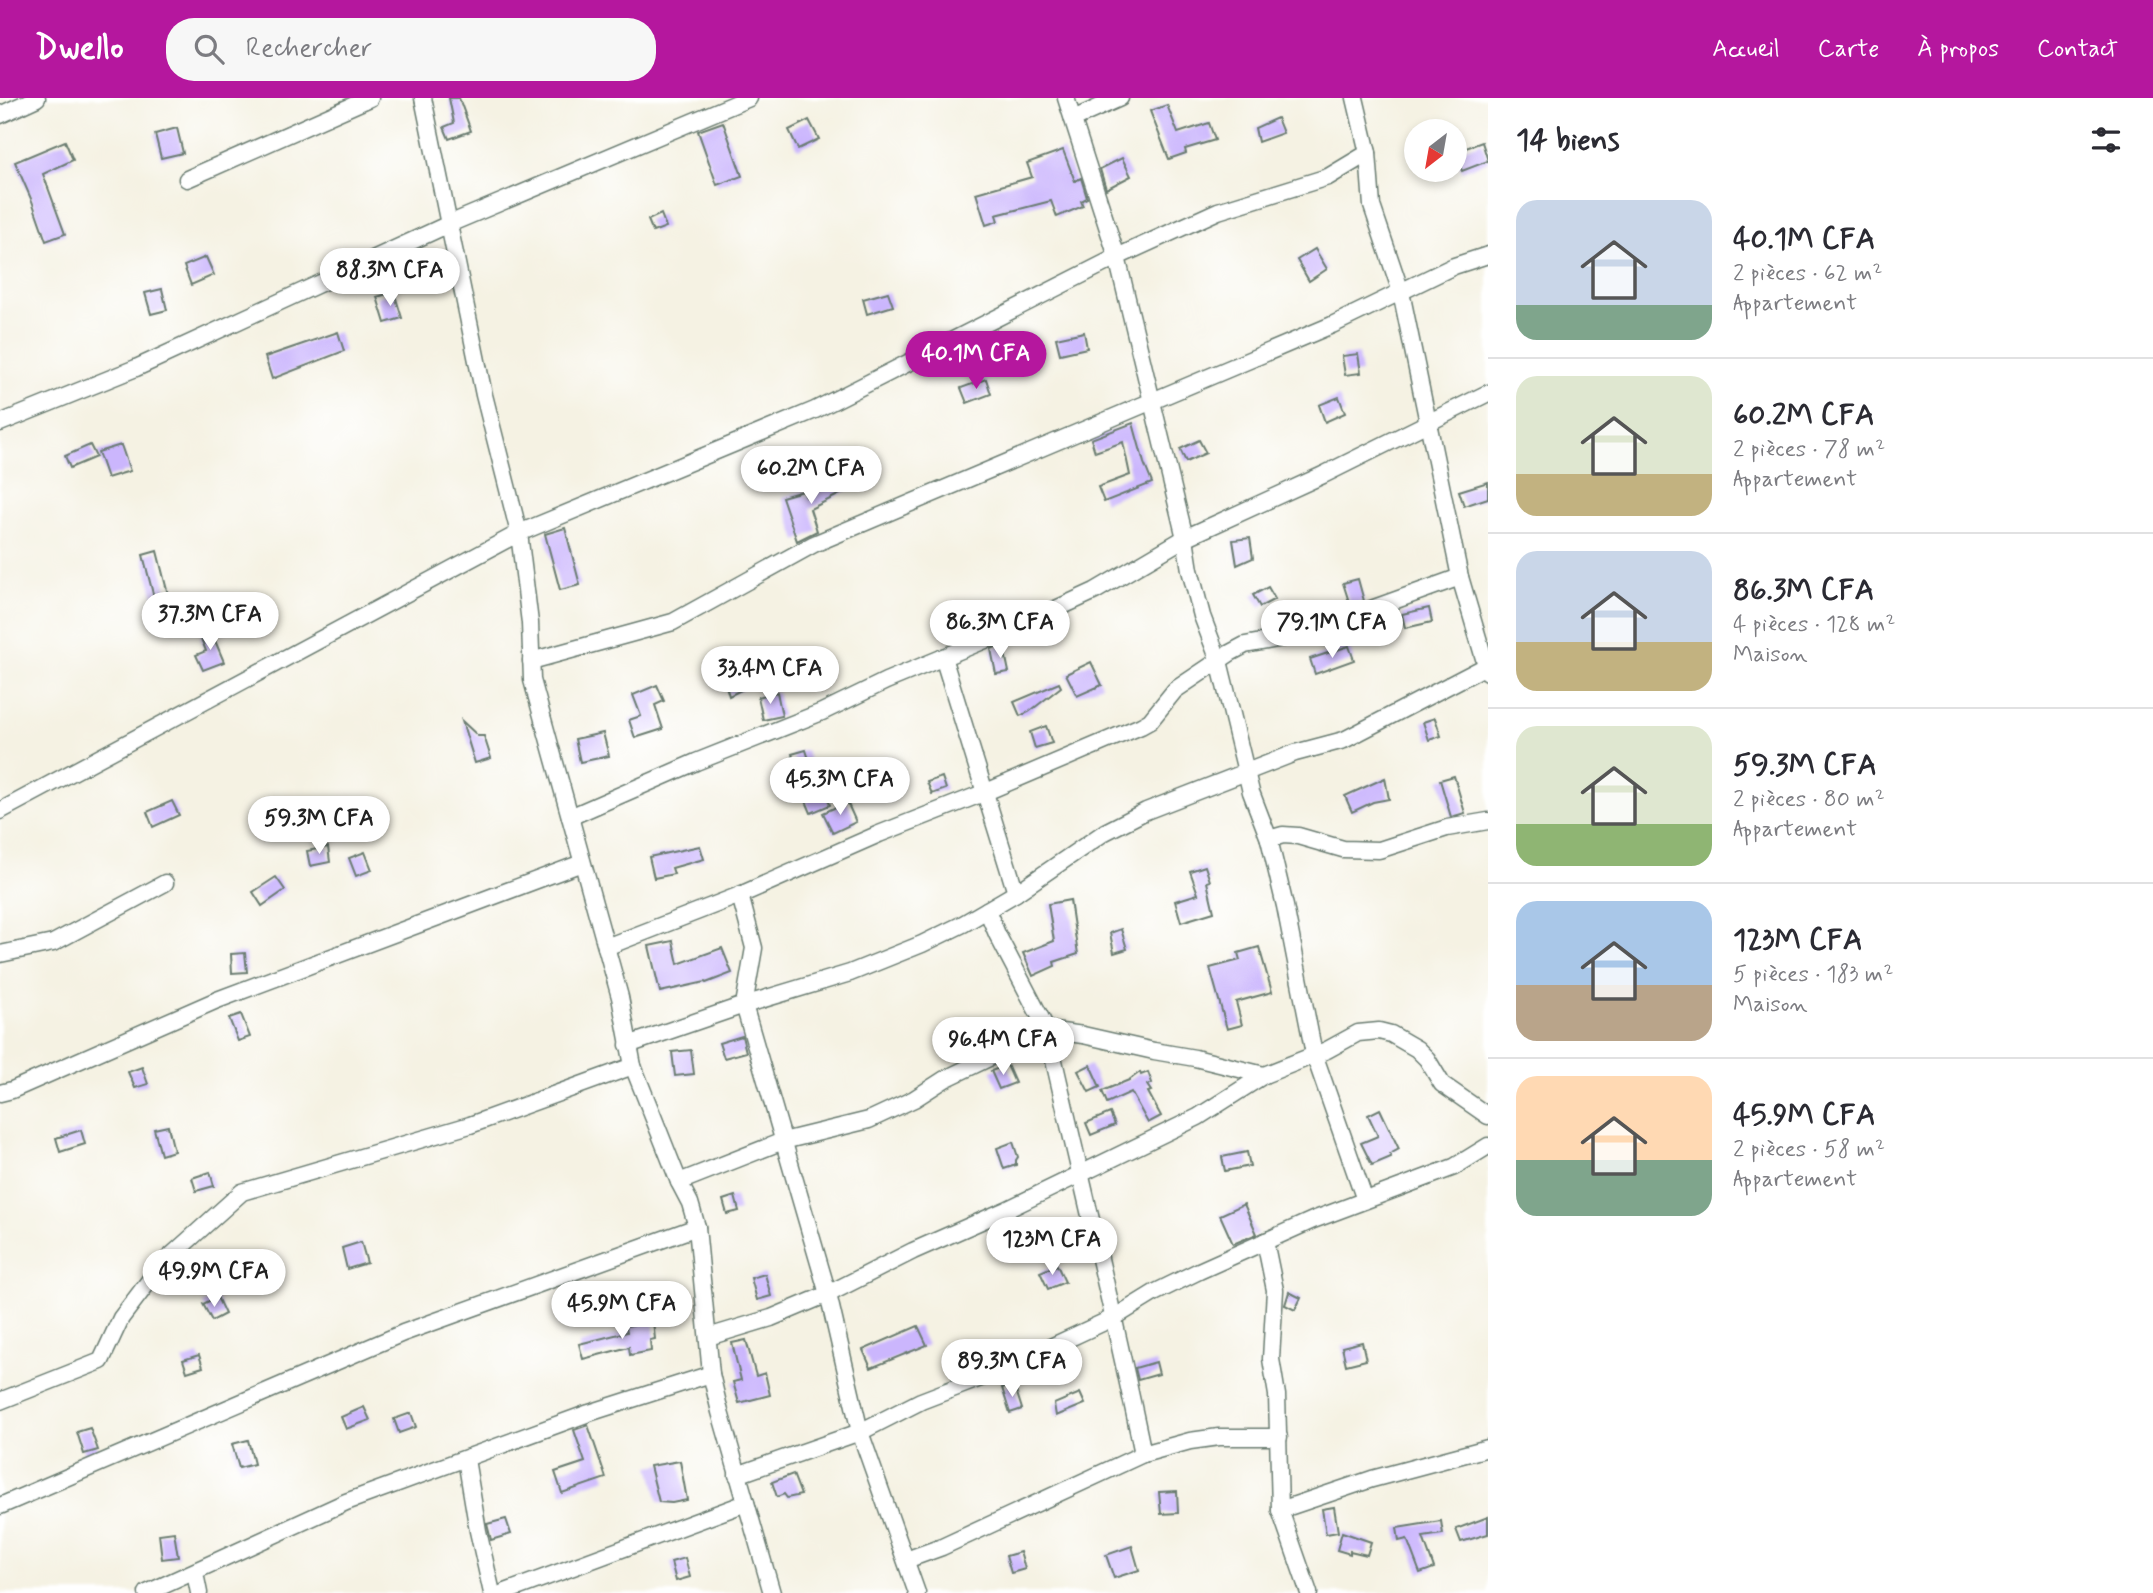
<!DOCTYPE html>
<html lang="fr">
<meta charset="utf-8">
<style>
body{margin:0;font-family:Mynerve,sans-serif;background:#f7f7f7;color:#2b2b33;height:100vh;display:flex;flex-direction:column;font-size:26px;white-space:nowrap}
*{box-sizing:border-box;margin:0}
p{font-size:23px;color:#7c7c81}
.icon{flex:none;width:38px;height:38px;fill:none;stroke:currentColor;stroke-width:2;stroke-linecap:round;stroke-linejoin:round}
.map{position:relative;flex:1;overflow:hidden}
.drawer{display:flex;flex-direction:column;background:#fff;width:665px}
.drawer>*{flex:none}
.needle{width:46px;rotate:211deg}
.controls{position:absolute;left:1404px;top:21px;display:grid;gap:14px}
.controls a{display:grid;place-items:center;width:63px;height:63px;border-radius:50%;background:#fff;box-shadow:0 4px 10px #0003;font-size:35px}
.price{position:absolute;translate:-50% -60px;padding:0 16px;border-radius:24px;background:#fff;color:#222;font-size:23px;line-height:46px;filter:drop-shadow(0 2px 4px #0008)}
.price::after{content:'';position:absolute;left:50%;top:42px;width:21px;height:16px;margin-left:-10px;background:inherit;clip-path:polygon(0 0,100% 0,50% 100%)}
.price.active{background:#b5179e;color:#fff}
ul{padding:0;list-style:none}
li{display:flex;align-items:center;gap:21px;height:175px;padding:0 28px}
li+li{border-top:2px solid #e1e1e2}
li span{display:grid;place-items:center;flex:none;width:196px;height:140px;border-radius:21px;color:#555}
li>.icon{margin-inline-start:auto}
span .icon{width:84px;height:84px;fill:#fffc;stroke-width:1}
li b{font-size:30px}
h2{display:flex;justify-content:space-between;align-items:center;height:84px;padding:0 28px;font-size:30px}
header{display:flex;align-items:center;gap:42px;box-sizing:border-box;height:98px;padding:0 35px;background:#b5179e;color:#fff}
header strong{font-size:33px}
nav{display:flex;gap:38px;margin-inline-start:auto;font-size:24px}
.search{width:490px;height:63px;background:#f7f7f7;display:flex;align-items:center;gap:18px;box-sizing:border-box;padding:0 24px;border-radius:28px;color:#7c7c81;font-size:26px}
main{display:flex;flex:1;min-height:0}
.map>svg:first-child{display:block}
</style>
<header>
<strong>Dwello</strong>
<div class="search"><svg class="icon" aria-label="search" viewBox="0 0 24 24"><circle cx="10" cy="10" r="6"/><path d="M15 15l6 6"/></svg>Rechercher</div>
<nav><a>Accueil</a><a>Carte</a><a>À propos</a><a>Contact</a></nav>
</header>
<main>
<div class="map">
<svg width="1488" height="1495" viewBox="0 0 1488 1495">
<rect width="100%" height="100%" fill="#fff"/>
<filter id="ink" filterUnits="userSpaceOnUse"><feTurbulence type="fractalNoise" baseFrequency=".0143" numOctaves="2"/><feDisplacementMap in="SourceGraphic" scale="14" xChannelSelector="R" yChannelSelector="G"/><feConvolveMatrix kernelMatrix="1 2 1 2 8 2 1 2 1" color-interpolation-filters="sRGB"/></filter>
<filter id="wash" filterUnits="userSpaceOnUse"><feTurbulence type="fractalNoise" baseFrequency=".00686" numOctaves="4" result="noise"/><feDisplacementMap in="SourceGraphic" scale="28" xChannelSelector="R" yChannelSelector="G"/><feGaussianBlur stdDeviation="1.57" result="paint"/><feColorMatrix in="noise" values="0 0 0 0 0 0 0 0 0 0 0 0 0 0 0 0 0 1.4 0 .05"/><feComposite in="paint" operator="in"/></filter>
<g filter="url(#wash)">
<rect width="100%" height="100%" fill="#f5f2e3"/>
<g id="blocks">
<g fill="#cbb6fd">
<path d="M449,0H459L471,33L449,41L444,29L454,25Z"/>
<path d="M1167,7L1178,35L1209,25L1215,42L1185,51L1186,55L1169,61L1150,13Z"/>
<path d="M1277,20L1283,35L1258,44L1255,30Z"/>
<path d="M809,22L819,41L798,51L789,32Z"/>
<path d="M723,24L742,78L717,87L698,33Z"/>
<path d="M177,30L183,55L161,60L155,36Z"/>
<path d="M65,43L73,62L43,76L65,136L46,143L32,103L15,64Z"/>
<path d="M1482,44L1488,63L1462,73L1455,54Z"/>
<path d="M1063,52L1075,83L1081,80L1087,100L1081,103L1083,108L1057,119L1051,103L996,117L998,123L986,127L976,95L1032,79L1027,65Z"/>
<path d="M1122,60L1131,78L1106,91L1100,71Z"/>
<path d="M661,116L666,129L653,134L648,122Z"/>
<path d="M1315,151L1327,171L1309,183L1297,162Z"/>
<path d="M206,159L214,177L191,187L184,168Z"/>
<path d="M162,191L167,212L151,216L145,195Z"/>
<path d="M394,194L402,220L385,225L377,199Z"/>
<path d="M888,194L893,208L867,216L863,201Z"/>
<path d="M338,234L344,253L272,281L265,259Z"/>
<path d="M1084,234L1087,250L1060,256L1056,240Z"/>
<path d="M1358,256L1361,275L1345,277L1342,258Z"/>
<path d="M986,281L991,296L967,305L961,290Z"/>
<path d="M1339,299L1345,315L1325,324L1319,307Z"/>
<path d="M1133,325L1144,365L1152,385L1104,404L1098,389L1130,377L1123,344L1095,354L1091,341Z"/>
<path d="M1199,342L1206,355L1186,364L1180,351Z"/>
<path d="M90,347L96,359L70,370L65,358Z"/>
<path d="M121,347L130,373L107,380L98,354Z"/>
<path d="M850,378L856,388L810,411L817,433L797,443L782,399L803,393L806,399Z"/>
<path d="M1488,384V400L1464,408L1459,393Z"/>
<path d="M565,430L580,487L560,492L545,436Z"/>
<path d="M1250,440L1253,460L1237,467L1233,442Z"/>
<path d="M157,453L174,520L160,523L143,457Z"/>
<path d="M1358,481L1364,503L1350,507L1343,485Z"/>
<path d="M1268,489L1275,501L1260,509L1253,497Z"/>
<path d="M1429,510L1432,524L1405,530L1402,516Z"/>
<path d="M211,533L224,564L203,572L196,557L206,553L200,538Z"/>
<path d="M1003,546L1009,574L996,576L991,551Z"/>
<path d="M1349,548L1354,562L1315,576L1310,561Z"/>
<path d="M1091,564L1102,587L1077,598L1066,576Z"/>
<path d="M748,572L755,585L729,598L724,581Z"/>
<path d="M1059,585L1061,589L1029,614L1020,618L1014,604Z"/>
<path d="M657,587L664,603L655,607L663,631L635,640L629,622L641,618L633,597Z"/>
<path d="M777,594L782,618L763,622L758,599Z"/>
<path d="M1435,620L1441,638L1429,642L1423,624Z"/>
<path d="M462,623L478,638H484L491,660L475,665Z"/>
<path d="M1046,628L1052,645L1035,650L1030,634Z"/>
<path d="M603,635L609,658L580,664L575,641Z"/>
<path d="M806,652L812,671L798,675L792,656Z"/>
<path d="M1454,678L1465,715L1451,719L1440,682Z"/>
<path d="M942,679L946,691L932,696L927,684Z"/>
<path d="M1385,680L1389,701L1373,704L1352,714L1345,698Z"/>
<path d="M826,695L830,707L811,715L806,703Z"/>
<path d="M172,703L179,717L153,729L147,714Z"/>
<path d="M847,704L856,724L833,735L823,715Z"/>
<path d="M700,748L704,761L672,770L674,776L654,780L649,759Z"/>
<path d="M328,749L330,764L310,768L307,753Z"/>
<path d="M365,754L372,772L356,778L349,760Z"/>
<path d="M1205,768L1210,783L1207,784L1214,814L1181,824L1175,803L1198,796L1190,773Z"/>
<path d="M276,779L285,792L262,808L253,794Z"/>
<path d="M1070,802L1078,856L1054,864L1055,868L1033,878L1023,855L1054,843L1048,806Z"/>
<path d="M1121,831L1127,851L1114,855L1110,835Z"/>
<path d="M673,843L678,866L722,850L732,875L706,885L705,884L660,894L649,848Z"/>
<path d="M1259,849L1272,894L1236,904L1242,927L1227,931L1210,870L1240,862L1238,855Z"/>
<path d="M245,855L247,874L232,875L231,856Z"/>
<path d="M241,916L250,939L238,943L229,920Z"/>
<path d="M742,938L746,954L724,960L719,945Z"/>
<path d="M691,952L694,976L675,978L672,954Z"/>
<path d="M1007,967L1015,985L999,991L991,973Z"/>
<path d="M1090,967L1100,989L1089,994L1078,973Z"/>
<path d="M142,969L148,986L135,990L128,974Z"/>
<path d="M1140,974L1141,977L1148,974L1152,985L1147,987L1151,993L1148,994L1161,1018L1148,1025L1131,994L1107,1005L1102,993L1129,982Z"/>
<path d="M1380,1011L1399,1051L1390,1056L1391,1059L1372,1067L1361,1045L1378,1038L1368,1017Z"/>
<path d="M1110,1015L1115,1027L1091,1037L1086,1025Z"/>
<path d="M168,1028L174,1053L161,1057L154,1031Z"/>
<path d="M81,1032L85,1046L60,1054L56,1040Z"/>
<path d="M1013,1044L1018,1059L1016,1062V1067L1004,1071L997,1050Z"/>
<path d="M1247,1054L1250,1068L1225,1073L1222,1059Z"/>
<path d="M210,1074L214,1088L196,1093L192,1080Z"/>
<path d="M735,1098L739,1113L727,1116L723,1102Z"/>
<path d="M1244,1106L1257,1136L1233,1146L1220,1117Z"/>
<path d="M361,1144L367,1165L347,1171L342,1150Z"/>
<path d="M1057,1167L1065,1184L1048,1191L1040,1174Z"/>
<path d="M765,1176L771,1198L757,1202L751,1180Z"/>
<path d="M1289,1194L1301,1200L1295,1212L1285,1207Z"/>
<path d="M217,1199L225,1216L212,1223L203,1206Z"/>
<path d="M653,1223L655,1241L650,1242L651,1253L630,1257L629,1249L583,1261L579,1246L627,1234L626,1228Z"/>
<path d="M918,1228L927,1247L871,1270L863,1252Z"/>
<path d="M746,1242L756,1278L765,1275L770,1297L739,1305L733,1284L741,1282L732,1245Z"/>
<path d="M1362,1244L1366,1262L1346,1267L1342,1249Z"/>
<path d="M199,1257L203,1269L187,1274L183,1262Z"/>
<path d="M1156,1264L1159,1276L1138,1282L1135,1270Z"/>
<path d="M1014,1286L1022,1311L1010,1315L1002,1290Z"/>
<path d="M1080,1295L1085,1306L1056,1318L1054,1306Z"/>
<path d="M364,1309L370,1322L346,1331L341,1319Z"/>
<path d="M411,1315L416,1329L399,1335L394,1321Z"/>
<path d="M588,1327L606,1380L562,1395L555,1374L585,1364L574,1332Z"/>
<path d="M90,1330L98,1352L84,1356L77,1334Z"/>
<path d="M248,1342L254,1366L239,1370L232,1346Z"/>
<path d="M680,1363L687,1402L672,1405L659,1404L650,1368Z"/>
<path d="M793,1376L801,1397L787,1400L784,1396L777,1399L772,1384Z"/>
<path d="M1177,1393L1178,1415L1161,1416L1159,1394Z"/>
<path d="M1334,1409L1338,1434L1326,1436L1322,1411Z"/>
<path d="M1488,1419V1436L1461,1444L1456,1431Z"/>
<path d="M506,1421L511,1436L491,1442L487,1426Z"/>
<path d="M1441,1423L1443,1436L1423,1439L1434,1470L1420,1475L1407,1441L1399,1443L1397,1430Z"/>
<path d="M174,1434L178,1459L162,1461L159,1436Z"/>
<path d="M1342,1434L1371,1444L1367,1457L1350,1453V1456L1337,1452Z"/>
<path d="M1132,1448L1139,1472L1114,1480L1106,1457Z"/>
<path d="M1020,1454L1025,1471L1011,1475L1006,1458Z"/>
<path d="M685,1460L690,1479L676,1483L671,1464Z"/>
</g>
</g>
</g>
<g filter="url(#ink)">
<use href="#blocks" fill-opacity="0" stroke="#6a7c71" stroke-width="2"/>
<g fill="none" stroke-linecap="round" stroke-linejoin="round">
<defs>
<g id="street">
<path d="M423,0L484,297L519,435L530,525L532,582L620,899L633,968L679,1084L690,1105L697,1129L711,1276L720,1314L772,1495"/>
<path d="M1066,0L1117,159L1185,440L1190,472L1202,518L1219,563L1251,694L1269,741L1283,737L1298,738L1343,751L1379,752L1447,730L1488,723"/>
<path d="M1355,0L1368,55L1372,108L1401,194L1460,479L1488,574"/>
<path d="M0,17L37,0"/>
<path d="M1073,21L1120,0"/>
<path d="M187,81L370,0"/>
<path d="M0,325L136,270L449,126L749,0"/>
<path d="M943,559L1016,795"/>
<path d="M531,563L673,524L814,446L1332,227L1454,168L1488,157"/>
<path d="M0,713L519,435L815,312L1117,159L1218,113L1328,79L1368,55"/>
<path d="M570,719L696,664L822,614L886,583L1019,528L1095,493L1185,440L1323,377L1488,295"/>
<path d="M1269,741L1285,808L1314,956L1365,1102"/>
<path d="M740,797L754,850L744,907L828,1196L860,1334L917,1495"/>
<path d="M987,812L997,836L1047,932L1083,937L1154,953L1195,960L1264,977L1327,952L1358,935L1379,933L1391,936L1417,951L1427,961L1442,986L1488,1018"/>
<path d="M606,849L740,797L879,736L986,694L1141,628L1150,623L1175,592L1230,555L1245,547L1299,537L1460,479"/>
<path d="M0,856L53,845L165,785"/>
<path d="M628,947L744,907L850,875L922,846L963,826L1016,795L1105,734L1146,713L1295,655L1344,642L1488,567"/>
<path d="M0,995L12,992L217,902L582,765"/>
<path d="M679,1084L783,1043L869,1022L914,1001L945,981L1047,932C1079,1073 1114,1214 1143,1356"/>
<path d="M1265,1143L1275,1192L1271,1261L1277,1297L1280,1412L1309,1495"/>
<path d="M708,1239L771,1220L828,1196L913,1153L1006,1112L1198,1019L1264,977"/>
<path d="M0,1303L101,1263L121,1220L162,1166L242,1094L470,1027L633,968"/>
<path d="M466,1361L478,1433L492,1495"/>
<path d="M737,1377L860,1334L921,1303L999,1273L1115,1219L1154,1195L1199,1173L1313,1122L1454,1069L1488,1048"/>
<path d="M0,1408L403,1235L697,1129"/>
<path d="M1280,1412L1372,1381L1488,1350"/>
<path d="M906,1462L942,1449L1143,1356L1190,1343L1219,1339H1279"/>
<path d="M195,1475L199,1495"/>
<path d="M147,1495L346,1404L589,1315L711,1276"/>
<path d="M503,1495L746,1405"/>
</g>
</defs>
<use href="#street" stroke="#6a7c71" stroke-width="19"/>
<use href="#street" stroke="#fff" stroke-width="16"/>
</g>
</g>
</svg>
<div class="controls">
<a><svg class="needle" viewBox="-14 -14 28 28"><path d="M0-13l5 13h-10z" fill="#e53935"/><path d="M0 13l5-13h-10z" fill="#7c7c81"/></svg></a>
</div>
<b class="price" style="left:390px;top:210px">88.3M CFA</b>
<b class="price active" style="left:976px;top:293px">40.1M CFA</b>
<b class="price" style="left:811px;top:408px">60.2M CFA</b>
<b class="price" style="left:210px;top:554px">37.3M CFA</b>
<b class="price" style="left:1000px;top:562px">86.3M CFA</b>
<b class="price" style="left:1332px;top:562px">79.1M CFA</b>
<b class="price" style="left:770px;top:608px">33.4M CFA</b>
<b class="price" style="left:840px;top:719px">45.3M CFA</b>
<b class="price" style="left:319px;top:758px">59.3M CFA</b>
<b class="price" style="left:1003px;top:979px">96.4M CFA</b>
<b class="price" style="left:1052px;top:1179px">123M CFA</b>
<b class="price" style="left:214px;top:1211px">49.9M CFA</b>
<b class="price" style="left:622px;top:1243px">45.9M CFA</b>
<b class="price" style="left:1012px;top:1301px">89.3M CFA</b>
</div>
<section class="drawer">
<h2>14 biens<svg class="icon" aria-label="filters" viewBox="0 0 24 24"><path d="M4 7h16M4 17h16"/><circle cx="9" cy="7" r="2"/><circle cx="15" cy="17" r="2"/></svg></h2>
<ul>
<li><span style="background:linear-gradient(#c9d6e8 75%,#7fa58c 0)"><svg class="icon" aria-label="home" viewBox="0 0 24 24"><path d="M3 11l9-7 9 7M6 9v11h12V9"/></svg></span><div><b>40.1M CFA</b><p>2 pièces · 62 m²</p><p>Appartement</p></div></li>
<li><span style="background:linear-gradient(#dfe7d0 70%,#c2b280 0)"><svg class="icon" aria-label="home" viewBox="0 0 24 24"><path d="M3 11l9-7 9 7M6 9v11h12V9"/></svg></span><div><b>60.2M CFA</b><p>2 pièces · 78 m²</p><p>Appartement</p></div></li>
<li><span style="background:linear-gradient(#c9d6e8 65%,#c2b280 0)"><svg class="icon" aria-label="home" viewBox="0 0 24 24"><path d="M3 11l9-7 9 7M6 9v11h12V9"/></svg></span><div><b>86.3M CFA</b><p>4 pièces · 128 m²</p><p>Maison</p></div></li>
<li><span style="background:linear-gradient(#dfe7d0 70%,#8fb573 0)"><svg class="icon" aria-label="home" viewBox="0 0 24 24"><path d="M3 11l9-7 9 7M6 9v11h12V9"/></svg></span><div><b>59.3M CFA</b><p>2 pièces · 80 m²</p><p>Appartement</p></div></li>
<li><span style="background:linear-gradient(#a9c7e8 60%,#b9a48a 0)"><svg class="icon" aria-label="home" viewBox="0 0 24 24"><path d="M3 11l9-7 9 7M6 9v11h12V9"/></svg></span><div><b>123M CFA</b><p>5 pièces · 183 m²</p><p>Maison</p></div></li>
<li><span style="background:linear-gradient(#ffd9b3 60%,#7fa58c 0)"><svg class="icon" aria-label="home" viewBox="0 0 24 24"><path d="M3 11l9-7 9 7M6 9v11h12V9"/></svg></span><div><b>45.9M CFA</b><p>2 pièces · 58 m²</p><p>Appartement</p></div></li>
</ul>
</section>
</main>
